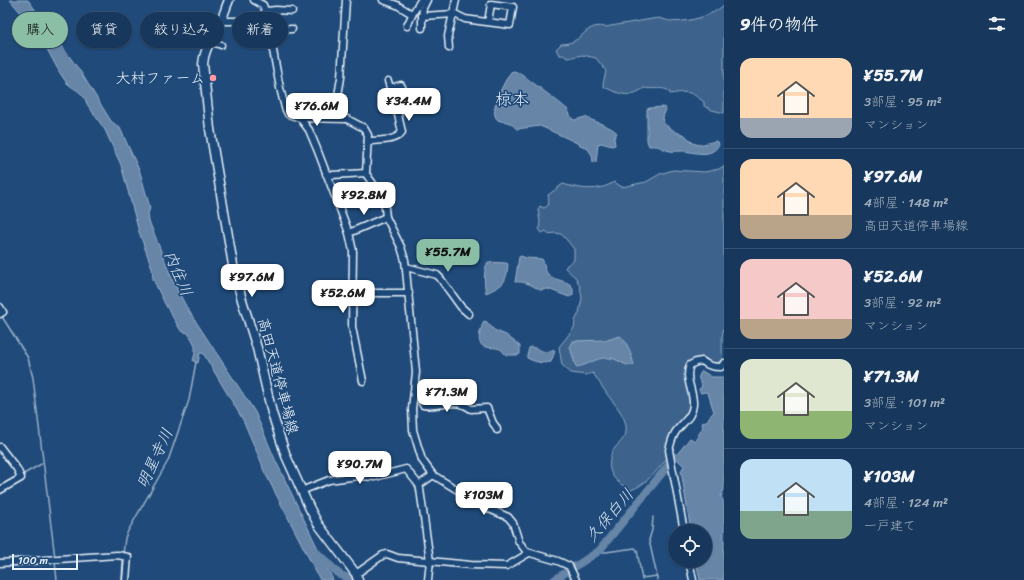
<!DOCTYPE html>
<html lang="ja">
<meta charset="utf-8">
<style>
body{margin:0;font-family:Sriracha,"Klee One",sans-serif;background:#244365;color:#f1f3f6;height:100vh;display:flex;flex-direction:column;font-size:15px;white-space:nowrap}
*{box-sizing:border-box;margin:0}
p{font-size:13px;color:#9eacbb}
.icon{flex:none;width:22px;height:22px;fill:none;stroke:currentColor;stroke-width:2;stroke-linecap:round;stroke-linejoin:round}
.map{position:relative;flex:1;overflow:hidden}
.panel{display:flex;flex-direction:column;background:#17385c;width:300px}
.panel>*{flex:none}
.banner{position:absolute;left:12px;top:12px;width:380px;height:36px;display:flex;gap:8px}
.fabs{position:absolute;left:668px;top:524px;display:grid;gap:8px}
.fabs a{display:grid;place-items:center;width:44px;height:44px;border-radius:50%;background:#17385c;box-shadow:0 1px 3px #0004,0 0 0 1px #365272;font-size:20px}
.scale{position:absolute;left:12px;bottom:10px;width:66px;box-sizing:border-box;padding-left:4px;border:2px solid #e8f1f8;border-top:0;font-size:11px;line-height:14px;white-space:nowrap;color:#e8f1f8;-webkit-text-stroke:3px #1f4a7a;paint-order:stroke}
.price{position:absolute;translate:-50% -34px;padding:0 9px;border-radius:8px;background:#fff;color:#222;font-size:13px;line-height:26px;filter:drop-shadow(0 1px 2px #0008)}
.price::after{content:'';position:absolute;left:50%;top:24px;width:12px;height:9px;margin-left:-6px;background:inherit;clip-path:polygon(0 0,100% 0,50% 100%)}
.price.selected{background:#8abfa5;color:#111}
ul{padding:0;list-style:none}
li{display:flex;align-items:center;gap:12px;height:100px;padding:0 16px}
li+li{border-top:1px solid #365272}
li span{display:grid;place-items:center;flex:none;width:112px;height:80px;border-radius:12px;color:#555}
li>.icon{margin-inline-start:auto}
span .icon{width:48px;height:48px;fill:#fffc;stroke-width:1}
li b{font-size:17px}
h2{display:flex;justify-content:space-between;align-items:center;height:48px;padding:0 16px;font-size:17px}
.pill{padding:0 14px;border-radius:18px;background:#17385c;box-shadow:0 1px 3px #0004,0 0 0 1px #365272;font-size:14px;line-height:36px}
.pill.selected{background:#8abfa5;color:#111}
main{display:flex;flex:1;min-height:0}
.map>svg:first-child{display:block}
</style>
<main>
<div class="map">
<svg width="724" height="580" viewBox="0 0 724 580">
<rect width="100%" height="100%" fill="#1f4a7a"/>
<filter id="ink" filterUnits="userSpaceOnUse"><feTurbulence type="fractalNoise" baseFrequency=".025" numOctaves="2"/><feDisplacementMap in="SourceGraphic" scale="8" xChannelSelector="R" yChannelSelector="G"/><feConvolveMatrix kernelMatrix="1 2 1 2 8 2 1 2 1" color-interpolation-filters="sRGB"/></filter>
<g filter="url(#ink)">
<g fill="#3c628c" stroke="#92aac2">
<path d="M724,5V113L712,110L704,106V102C690,91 688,91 670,94L669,91C661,86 655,90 644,88C628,99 620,94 604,87L603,84L606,71L596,58L582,55L568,58L563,55H559L556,49L561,44C584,44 584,22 605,27L658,18C666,20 675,23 683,21C696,20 714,14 724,5Z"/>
<path d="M724,166V328C720,339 724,350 721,361C707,368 703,353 688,363L685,376L691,403L690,412L670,437L666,445V460C656,471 646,485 631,490C619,484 607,476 610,460C611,456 611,452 614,449C618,444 625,439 626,432C628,417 614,404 607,394C602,387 598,380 593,373L586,375L571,373L562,365L559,347L574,328L575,321L579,313L582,298L580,287L576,278L565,268L567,265L574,260V249L566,239L561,234L555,233L549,234L546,231L542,233L539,229L540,222L538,210L540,206L544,208C550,205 549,202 548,195C553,191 558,188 563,184C579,189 599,192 614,182L622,187L646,182L660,174L673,170L705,172L719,169Z"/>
</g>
<g fill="#6685a7" stroke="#9ab0c7">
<path d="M10,0H28L80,71L111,121L120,128L140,172L150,208L148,214L149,221L173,281L187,308L255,412L274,457L333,580H320L316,572L263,469L262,464L243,420L203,353H200L198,363L193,361L195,353V346L193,341L188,333L181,331L165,304L153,279L152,268L139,232L121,165L105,130L87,104C83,90 73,90 66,82C57,70 52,57 44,44C34,29 22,14 10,0Z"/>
<path d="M514,71L520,73L561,104L568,110L572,119L575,120L585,117C593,121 613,127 617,133L614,138L615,145L612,146L601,143L598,144L596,162H593L592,155L588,149L571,140L540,126L517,129C515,128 512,124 510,123C506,121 501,122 498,120C487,113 505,80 511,72Z"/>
<path d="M664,107L666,109L663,117L664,124L676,132L685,135L693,143L699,145L716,141L719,144C712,159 695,152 683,151C679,151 674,152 670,151C660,149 662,145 649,146L647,141V109L650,108Z"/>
<path d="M521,256L526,258L542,259C545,263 544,270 548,274C555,282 568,279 573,288V295L569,297L548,289L540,290C531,285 526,281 515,282L519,257Z"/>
<path d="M488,262L506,263L508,264C506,285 503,285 486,293C484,284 483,270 488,262Z"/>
<path d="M484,321L487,322L494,330L506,335L520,346V354L518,355H506C505,354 503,352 502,350C497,347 491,348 486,347C474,345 481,328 484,321Z"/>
<path d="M620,336C627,340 632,357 634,365C624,367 619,359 610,358C597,356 588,366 576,367L570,347L573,341L607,340Z"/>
<path d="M531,347C539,348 546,356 553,349L555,351L551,362C542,364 535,362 527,358V356L529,348Z"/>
<path d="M702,371L712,377H724V489L721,497L724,502V580H700L696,561H705V531H691L681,471L684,466L675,457L690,438L695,441L703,427L702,423L708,420L709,417L714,412L708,393L705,392L701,393L699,390L700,388L702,387C701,379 695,380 702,371Z"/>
</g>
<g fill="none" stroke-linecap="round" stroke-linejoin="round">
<g stroke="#9ab0c7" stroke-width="1.5">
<path d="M1,315L28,358L33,378L55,558"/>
<path d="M22,475L43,463"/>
<path d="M653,517L652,530L649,540L657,576"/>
<path d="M597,552H606L635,548L637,550L642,580"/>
<path d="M123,554L125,538L128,531L168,461L189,400L196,362"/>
<path d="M55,562L57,580"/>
<path d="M642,578L657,576V580"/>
<path d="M122,580L123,558"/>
</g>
<g stroke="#6685a7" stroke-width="8">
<path d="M315,551L340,575L356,580"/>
<path d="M554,580L599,551L675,457"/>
</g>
<defs>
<g id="minor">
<path d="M254,0L263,5L266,13L280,88L285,108L288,114L300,118L347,119L364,128L368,135L366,174L384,199L386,217L401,247L405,260L416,372L412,409L413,430L422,460L433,475L487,508L508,517L513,523L519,542L527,552L558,561L569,566L576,580"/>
<path d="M383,0L397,5L412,14"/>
<path d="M427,0L423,8L422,16L455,14L465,19L479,21L510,25L513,7L491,4L488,22"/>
<path d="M266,11L276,10L292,11"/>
<path d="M422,16V28"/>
<path d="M221,21H241"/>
<path d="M407,26L413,13L421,0"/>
<path d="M269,30L292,29"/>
<path d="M210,41L221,45"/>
<path d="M449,48L448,36L456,0"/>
<path d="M300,118L309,130L317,149L349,233L353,251L352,327L363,381"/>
<path d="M334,118L341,78L346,0"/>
<path d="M368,141C379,140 395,142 402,132L396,106L404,100V91L401,85L390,88L388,81"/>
<path d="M326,174L332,175L366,173"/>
<path d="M349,233L386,217"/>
<path d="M406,267L437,275L440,278L461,307L469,314"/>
<path d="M352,293H409"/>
<path d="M0,307L3,312L0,314"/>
<path d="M416,391L423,405C441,408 454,397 471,409L487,408L493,423L496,427L497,430"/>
<path d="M0,447L17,469L21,478L0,490"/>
<path d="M419,485L433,475"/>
<path d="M301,491L329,480L358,476L375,477L406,469L419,485L420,489L430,561L428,580"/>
<path d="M684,531L669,450C671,443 672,436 677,430C684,421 692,417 693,405C694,391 684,379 690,365L696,362L702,361C708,366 713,367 721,367L724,363"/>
<path d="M689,561L693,580"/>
<path d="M0,563L117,555L128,557L126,580"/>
<path d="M356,574L383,555L387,554L398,558L471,565L507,566L529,553"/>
</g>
<path id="major" d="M229,0C226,7 224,14 221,21C215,36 204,47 203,64L210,129L233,265L242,300L257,348L272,413L286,456L310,509L318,524L356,574L358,580"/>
</defs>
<use href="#minor" stroke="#e8f1f8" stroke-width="9"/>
<use href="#major" stroke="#e8f1f8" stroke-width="11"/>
<use href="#minor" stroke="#1f4a7a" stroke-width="6"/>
<use href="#major" stroke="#1f4a7a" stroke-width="8"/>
</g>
</g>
<circle fill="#ff9aa2" stroke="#1f4a7a" stroke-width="1.5" cx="213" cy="78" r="4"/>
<g text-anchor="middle" stroke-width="3.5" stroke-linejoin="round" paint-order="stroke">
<g font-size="15" fill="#e8f1f8" stroke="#1f4a7a" text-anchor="end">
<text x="205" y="83">大村ファーム</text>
</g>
<g font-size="15" fill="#e8f1f8" stroke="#1f4a7a">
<text transform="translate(278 376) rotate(75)" y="5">高田天道停車場線</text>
</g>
<g font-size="16" font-style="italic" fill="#d4e1ec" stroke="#1f4a7a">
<text transform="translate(179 273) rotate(67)" y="6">内住川</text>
<text transform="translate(154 458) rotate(-65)" y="6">明星寺川</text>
<text transform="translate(609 515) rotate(-49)" y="6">久保白川</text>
</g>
<g font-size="17" fill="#e8f1f8" stroke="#1f4a7a">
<text x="512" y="105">椋本</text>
</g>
</g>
</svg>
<div class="fabs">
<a><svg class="icon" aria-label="locate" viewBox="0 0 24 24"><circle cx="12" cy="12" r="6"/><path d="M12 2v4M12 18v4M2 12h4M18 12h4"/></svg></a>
</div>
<div class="scale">100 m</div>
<b class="price" style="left:409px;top:122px">¥34.4M</b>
<b class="price" style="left:317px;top:127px">¥76.6M</b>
<b class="price" style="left:364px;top:216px">¥92.8M</b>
<b class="price selected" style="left:448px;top:273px">¥55.7M</b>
<b class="price" style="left:252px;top:298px">¥97.6M</b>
<b class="price" style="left:343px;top:314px">¥52.6M</b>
<b class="price" style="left:447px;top:413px">¥71.3M</b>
<b class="price" style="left:360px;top:485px">¥90.7M</b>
<b class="price" style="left:484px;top:516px">¥103M</b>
<div class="banner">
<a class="pill selected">購入</a>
<a class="pill">賃貸</a>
<a class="pill">絞り込み</a>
<a class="pill">新着</a>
</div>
</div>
<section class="panel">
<h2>9件の物件<svg class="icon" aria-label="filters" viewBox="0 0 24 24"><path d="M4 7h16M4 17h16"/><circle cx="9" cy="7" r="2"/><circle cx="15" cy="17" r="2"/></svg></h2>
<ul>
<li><span style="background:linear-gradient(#ffd9b3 75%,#9aa5b1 0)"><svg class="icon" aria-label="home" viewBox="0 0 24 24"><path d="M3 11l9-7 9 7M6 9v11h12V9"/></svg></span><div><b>¥55.7M</b><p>3部屋 · 95 m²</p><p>マンション</p></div></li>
<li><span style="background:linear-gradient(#ffd9b3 70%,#b9a48a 0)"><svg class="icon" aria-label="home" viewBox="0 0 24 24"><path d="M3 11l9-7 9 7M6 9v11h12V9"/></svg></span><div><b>¥97.6M</b><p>4部屋 · 148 m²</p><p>高田天道停車場線</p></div></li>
<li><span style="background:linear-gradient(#f6c9c9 75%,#b9a48a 0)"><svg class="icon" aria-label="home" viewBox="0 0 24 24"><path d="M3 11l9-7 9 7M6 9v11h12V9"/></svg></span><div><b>¥52.6M</b><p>3部屋 · 92 m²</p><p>マンション</p></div></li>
<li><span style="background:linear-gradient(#dfe7d0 65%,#8fb573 0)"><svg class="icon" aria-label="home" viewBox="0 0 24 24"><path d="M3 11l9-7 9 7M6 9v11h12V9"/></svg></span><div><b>¥71.3M</b><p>3部屋 · 101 m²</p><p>マンション</p></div></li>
<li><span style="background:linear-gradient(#bfe0f5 65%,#7fa58c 0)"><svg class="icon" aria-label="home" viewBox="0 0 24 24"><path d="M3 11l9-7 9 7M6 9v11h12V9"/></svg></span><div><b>¥103M</b><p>4部屋 · 124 m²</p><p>一戸建て</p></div></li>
</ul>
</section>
</main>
